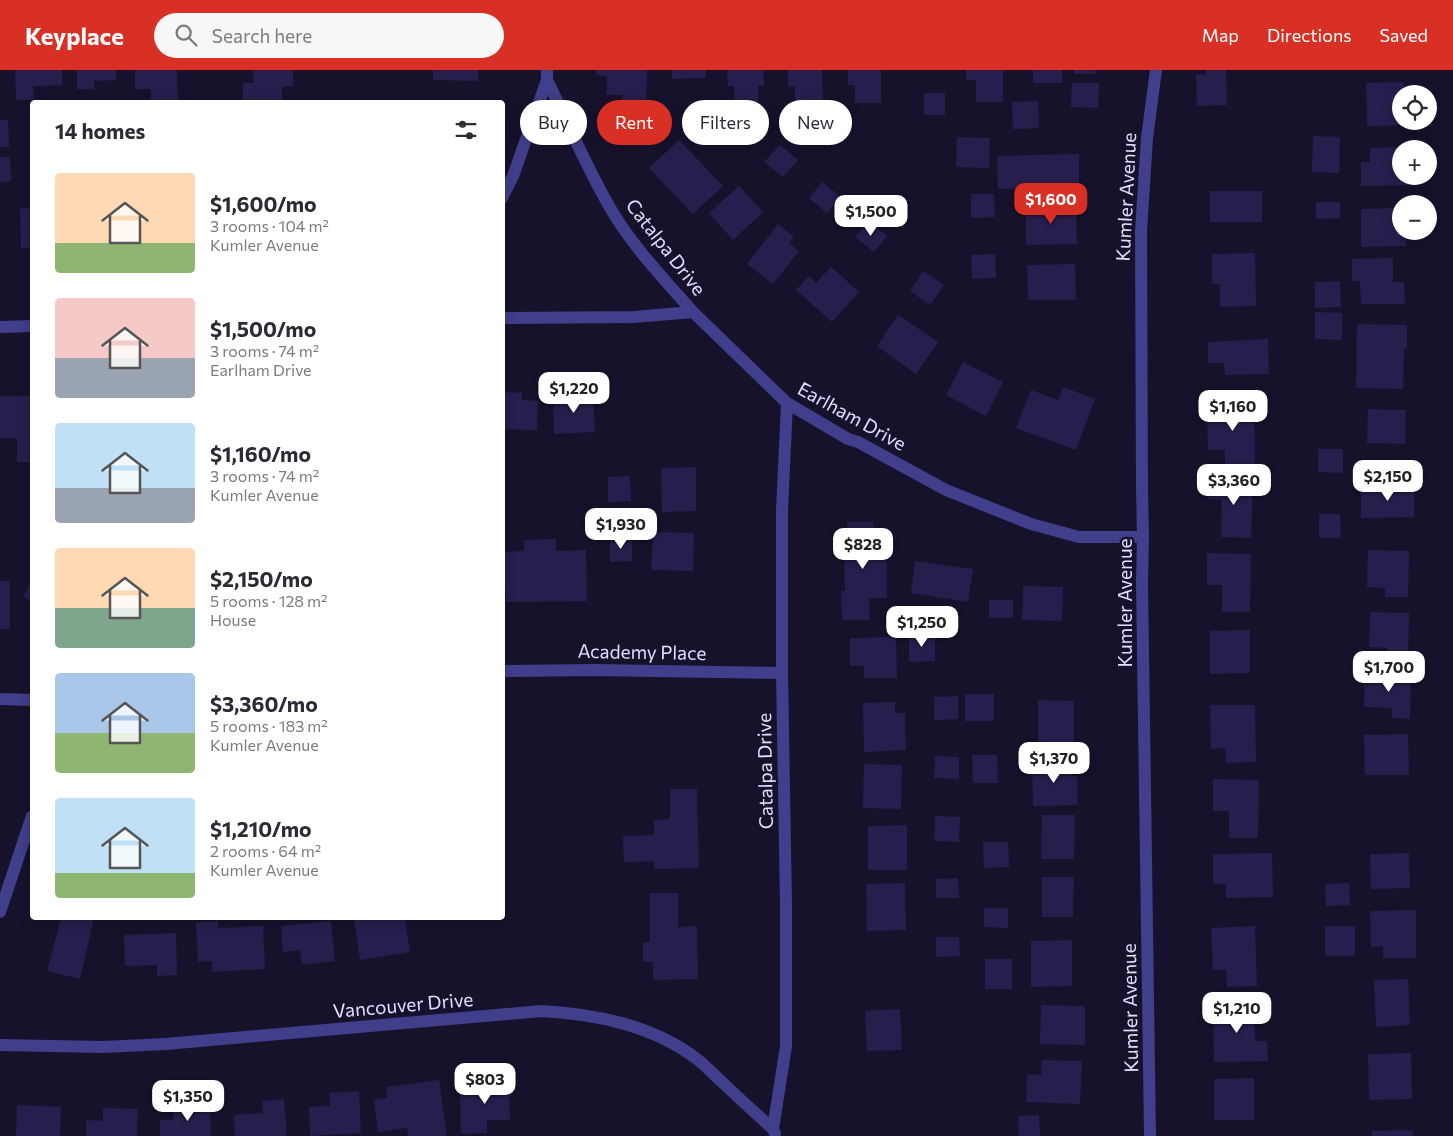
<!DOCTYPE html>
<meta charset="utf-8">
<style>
body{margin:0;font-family:Commissioner,sans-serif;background:#f7f7f7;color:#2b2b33;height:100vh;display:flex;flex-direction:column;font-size:19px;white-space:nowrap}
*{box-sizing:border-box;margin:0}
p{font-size:16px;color:#7c7c81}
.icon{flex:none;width:28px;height:28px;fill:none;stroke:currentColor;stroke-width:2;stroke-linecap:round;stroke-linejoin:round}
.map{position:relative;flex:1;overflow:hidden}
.panel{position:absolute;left:30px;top:30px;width:475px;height:820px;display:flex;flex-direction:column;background:#fff;border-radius:5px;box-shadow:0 2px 12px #0003}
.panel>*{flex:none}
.guide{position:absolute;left:520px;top:30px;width:475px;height:45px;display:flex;gap:10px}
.controls{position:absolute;left:1392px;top:15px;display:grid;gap:10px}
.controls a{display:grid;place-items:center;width:45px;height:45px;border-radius:50%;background:#fff;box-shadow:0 2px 12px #0003;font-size:25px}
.price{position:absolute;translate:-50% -42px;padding:0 11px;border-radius:10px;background:#fff;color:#222;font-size:16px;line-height:32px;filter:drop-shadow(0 1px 2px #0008)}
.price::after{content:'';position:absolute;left:50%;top:30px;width:15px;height:11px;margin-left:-8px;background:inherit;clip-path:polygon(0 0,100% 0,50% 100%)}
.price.active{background:#d93025;color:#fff}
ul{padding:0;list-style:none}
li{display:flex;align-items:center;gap:15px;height:125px;padding:0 25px}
li span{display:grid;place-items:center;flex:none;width:140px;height:100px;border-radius:5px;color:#555}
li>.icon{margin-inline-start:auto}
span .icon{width:60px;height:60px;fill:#fffc;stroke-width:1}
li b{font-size:21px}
h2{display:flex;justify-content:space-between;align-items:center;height:60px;padding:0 25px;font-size:21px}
.chip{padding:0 18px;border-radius:22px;background:#fff;box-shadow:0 2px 12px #0003;font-size:18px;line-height:45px}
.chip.active{background:#d93025;color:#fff}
header{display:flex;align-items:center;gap:30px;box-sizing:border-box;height:70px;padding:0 25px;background:#d93025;color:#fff}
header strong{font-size:24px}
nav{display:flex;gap:28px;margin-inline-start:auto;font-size:18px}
.search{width:350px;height:45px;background:#f7f7f7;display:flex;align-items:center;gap:12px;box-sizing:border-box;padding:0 18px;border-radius:28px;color:#7c7c81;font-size:19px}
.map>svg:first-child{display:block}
</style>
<header>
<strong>Keyplace</strong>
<div class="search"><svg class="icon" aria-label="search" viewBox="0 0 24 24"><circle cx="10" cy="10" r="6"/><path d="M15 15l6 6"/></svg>Search here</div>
<nav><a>Map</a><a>Directions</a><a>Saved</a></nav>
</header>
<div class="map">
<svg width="1453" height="1066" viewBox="0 0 1453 1066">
<rect width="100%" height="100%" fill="#17122c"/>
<g fill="#281e4d">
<path d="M15,0H62V15L33,16L34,30H16Z"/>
<path d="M77,0H116V10L94,11V19H77Z"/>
<path d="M135,0H177L178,30H151V19H135Z"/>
<path d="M253,0H293V16L282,17V32H243V13H254Z"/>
<path d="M433,0H478V11L433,10Z"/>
<path d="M596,0H647L646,64H622V25H606L607,6L596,5Z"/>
<path d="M672,0H706V8L672,9Z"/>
<path d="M727,0H763L764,16H758V36H735L734,16H728Z"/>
<path d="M788,0H822L823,35L795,36V16L788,17Z"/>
<path d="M848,0H881V33H855V15H848Z"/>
<path d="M966,0H1003V32H976V10H966Z"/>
<rect x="1033" y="0" width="29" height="13"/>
<rect x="1074" y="0" width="21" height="4"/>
<path d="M1206,0H1226L1227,35L1197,36L1196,5L1206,4Z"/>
<path d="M1404,12V24H1401V51H1407L1408,55L1367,56L1366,13Z"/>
<path d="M1072,13H1099L1098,38L1071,37Z"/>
<rect x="924" y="23" width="21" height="22"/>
<path d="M1038,31L1039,58L1013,59L1012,32Z"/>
<path d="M0,50H8L9,77H0Z"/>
<path d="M1313,66L1340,67L1339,103L1312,102Z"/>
<path d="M957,67L990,68L989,98L956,97Z"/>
<path d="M679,70L723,116L693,144L649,98Z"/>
<path d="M780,75L798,90L783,107L764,92Z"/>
<path d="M1401,77V106H1414V115L1361,116V92H1370V78Z"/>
<path d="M1079,84V117L998,119L997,86Z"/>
<path d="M0,87H10L11,111L0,112Z"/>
<path d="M822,112L841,127L827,143L809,128Z"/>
<path d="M739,116L763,142L733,170L709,143Z"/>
<rect x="1210" y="121" width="52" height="31"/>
<path d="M971,124H994L995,147L971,148Z"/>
<path d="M1316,132H1340V148L1316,149Z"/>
<path d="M1076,134L1077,174L1026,175V135Z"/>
<path d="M20,138H32V178H21Z"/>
<path d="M1401,138V161H1406V176L1361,177V139Z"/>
<path d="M869,151L887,166L874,182L855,167Z"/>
<path d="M778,154L794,167L789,173L799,181L773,214L747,194Z"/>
<path d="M1255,183L1256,236L1220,237V214H1212V184Z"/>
<path d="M995,184L996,208L972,209L971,185Z"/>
<path d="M1393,188V212H1404L1405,234H1361L1360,211H1352V189Z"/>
<path d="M1075,194L1076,230H1028L1027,195Z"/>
<path d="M831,197L859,222L832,252L796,220L809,206L816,213Z"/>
<path d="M923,201L944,215L930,235L910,221Z"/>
<path d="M1340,211L1341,237L1315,238V212Z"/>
<path d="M1315,242L1342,243V270L1315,269Z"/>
<path d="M898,245L938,272L916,304L877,276Z"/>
<path d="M1357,254L1407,255V279H1404L1403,319L1356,318Z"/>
<path d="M1268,269L1269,304L1225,305L1224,293H1208V272Z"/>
<path d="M963,292L1003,312L986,346L946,325Z"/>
<path d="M1063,317L1095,329L1076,380L1016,358L1031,320L1058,330Z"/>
<path d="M502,322L522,323V330L538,331L537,360L502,359Z"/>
<path d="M593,324L595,362L554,364L553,325Z"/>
<path d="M0,326H32V392H17V368H0Z"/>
<path d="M1254,334L1255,394L1225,395V380H1208L1207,335Z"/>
<path d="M1368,339L1406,340L1405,374L1367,373Z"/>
<path d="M1318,379H1343V403L1318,402Z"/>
<path d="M696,397V441L662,442L661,398Z"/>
<path d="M630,406L631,431L608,432V407Z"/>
<path d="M1208,409L1253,410L1251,468L1221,467L1222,430L1208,429Z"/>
<path d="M1414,416V447L1361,448V417Z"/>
<path d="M1319,444H1340L1341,468H1319Z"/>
<path d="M847,452H873L874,463H886L887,528H869L870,550H842L841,521H845L844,476H848Z"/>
<path d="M653,462L694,463L693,501L651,500Z"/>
<path d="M632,468V491L610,492V469Z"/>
<path d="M556,469V481L586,480L587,531L506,532V519H502V482L524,481V470Z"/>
<path d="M1368,480L1409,481L1408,527H1385V518L1367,517Z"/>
<path d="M1207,483L1251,484L1250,542H1222V515H1207Z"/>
<path d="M915,491L973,499L968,532L911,523Z"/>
<path d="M32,509V532L23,526Z"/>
<rect x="0" y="511" width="10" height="48"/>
<path d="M1023,516L1063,517L1062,551L1022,550Z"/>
<rect x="989" y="530" width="24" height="18"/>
<path d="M1370,542L1409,543L1408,588L1387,587V578L1369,577Z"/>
<path d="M1250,560V603L1210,604V561Z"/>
<path d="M909,564H935V591L909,592Z"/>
<path d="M896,567L897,608H864V596H850V568Z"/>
<path d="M1365,603H1411L1410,649L1392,648V638L1364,637Z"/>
<rect x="965" y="624" width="29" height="27"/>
<path d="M958,626V649L934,650V627Z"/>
<path d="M1038,630L1074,631V678L1038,677Z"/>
<path d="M895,632V643H905L906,680L864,682L863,633Z"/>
<path d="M1210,635H1255L1256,692L1226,693L1225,678L1211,679Z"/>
<path d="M1408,664L1409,705H1365L1364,665Z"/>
<path d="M972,685H997L998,713H973Z"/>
<path d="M935,686L959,687V709L934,708Z"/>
<path d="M1071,690V706H1077L1078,735L1033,736L1032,691Z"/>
<path d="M864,694L902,695L901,739L863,738Z"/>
<path d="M1213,709L1259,710L1258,768H1229V741H1213Z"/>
<path d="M670,719H697L699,798L654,799V791L624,792L623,766L654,765V750L670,749Z"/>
<path d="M1042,745H1075L1074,789H1041Z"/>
<path d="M935,746L960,747L959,772L934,771Z"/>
<path d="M907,755V800H868V756Z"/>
<path d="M983,772H1008L1009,797L984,798Z"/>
<path d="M1272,783L1273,827L1226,828V814H1213V784Z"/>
<path d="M1409,783L1410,818L1371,819L1370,784Z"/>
<path d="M1042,807H1074L1073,847H1042Z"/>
<path d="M958,808L959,828H936V809Z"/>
<path d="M905,813L906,860L867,861L866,814Z"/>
<path d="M1349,813L1350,835L1326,836L1325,814Z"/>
<path d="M650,823H678V857L697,856L698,909L653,910V892H643V872H650Z"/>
<path d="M984,838H1008V858L984,857Z"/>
<path d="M1416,840V888H1383V876L1371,877L1370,841Z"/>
<path d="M61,848H94L80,909L47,901Z"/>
<path d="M364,848H405L410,882L360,890L354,849Z"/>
<path d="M218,851V858L263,856L265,899L212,902V891L198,892L196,852Z"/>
<path d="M331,851L335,891L302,895L300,880L283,882L281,856Z"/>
<path d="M1255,856L1257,916L1227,917L1226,900H1213L1211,858Z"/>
<rect x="1325" y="856" width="30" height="30"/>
<path d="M176,863L177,905L157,906V895L125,896L124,865Z"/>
<path d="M936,867H959L960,886L936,887Z"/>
<path d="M1072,870V916L1031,917V871Z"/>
<rect x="985" y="889" width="27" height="30"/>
<path d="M1408,909L1410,955L1376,957L1374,910Z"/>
<path d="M1254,933L1255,971H1267L1268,991L1214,992L1213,934Z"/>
<path d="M1041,935L1085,936V975L1040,974Z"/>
<path d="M900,939L902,980L867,981L865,941Z"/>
<path d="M1411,983L1412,1029L1369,1030L1368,984Z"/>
<path d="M1042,990L1082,991L1080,1034L1026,1032L1027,1004L1041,1005Z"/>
<path d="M509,1008L510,1050H487V1063L461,1064L460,1024H475V1009Z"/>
<path d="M1254,1008V1050H1214V1009Z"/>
<path d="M439,1010L447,1066H408L407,1058L378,1062L374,1030L387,1028L386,1017Z"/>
<path d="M359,1021L361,1063L310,1066L309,1037L330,1036L329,1023Z"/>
<path d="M284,1029L287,1066H235L234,1045L263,1043L262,1031Z"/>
<path d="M17,1035L61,1037L60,1066H16Z"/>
<path d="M210,1035L211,1066H160V1050H173V1036Z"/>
<path d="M103,1038L138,1039L137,1066H86V1050L103,1051Z"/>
<path d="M1039,1045L1040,1066H1019L1018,1046Z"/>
<path d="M1413,1060V1066H1372V1061Z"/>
</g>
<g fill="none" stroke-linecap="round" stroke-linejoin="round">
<g stroke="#413e8b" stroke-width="12">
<path d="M547,10C568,53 587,99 612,141C634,178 665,210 693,242"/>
<path d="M502,248L634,247L693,242L787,333L848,369L858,372L946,420L1031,454L1079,467H1143"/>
<path d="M0,257L32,256"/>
<path d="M502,601L594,600L782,603"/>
<path d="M0,629L32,630"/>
<path d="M0,975L103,977L166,974L541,941C596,944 652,955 697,989C706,996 714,1005 722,1012C739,1028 756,1044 773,1059"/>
<path d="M775,1064L773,1059L786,976V834L782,603V440L787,333"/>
<path d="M1150,1066L1142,513L1143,467L1142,418L1141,161L1147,68L1156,0"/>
</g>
<g stroke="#413e8b" stroke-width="12">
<path d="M502,128L513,106L547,10V0"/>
<path d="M0,842L32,746"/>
</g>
</g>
<g text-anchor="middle" stroke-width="5" stroke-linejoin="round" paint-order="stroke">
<g font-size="19" fill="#e2deff" stroke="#17122c">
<text transform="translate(1126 127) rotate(-87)" y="7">Kumler Avenue</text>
<text transform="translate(666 177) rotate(52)" y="7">Catalpa Drive</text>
<text transform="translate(852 346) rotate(29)" y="7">Earlham Drive</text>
<text transform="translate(1125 533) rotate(-90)" y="7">Kumler Avenue</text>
<text transform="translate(642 582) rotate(1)" y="7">Academy Place</text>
<text transform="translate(765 701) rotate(-91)" y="7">Catalpa Drive</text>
<text transform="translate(403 935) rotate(-5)" y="7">Vancouver Drive</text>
<text transform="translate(1130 938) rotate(-91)" y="7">Kumler Avenue</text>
</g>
</g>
</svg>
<div class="controls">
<a><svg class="icon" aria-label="locate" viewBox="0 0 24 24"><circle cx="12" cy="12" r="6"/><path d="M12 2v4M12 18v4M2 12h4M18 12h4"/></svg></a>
<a>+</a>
<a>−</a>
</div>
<b class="price active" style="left:1051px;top:155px">$1,600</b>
<b class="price" style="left:871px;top:167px">$1,500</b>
<b class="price" style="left:574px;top:344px">$1,220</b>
<b class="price" style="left:1233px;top:362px">$1,160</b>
<b class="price" style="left:1388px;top:432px">$2,150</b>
<b class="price" style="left:1234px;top:436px">$3,360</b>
<b class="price" style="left:621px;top:480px">$1,930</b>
<b class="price" style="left:863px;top:500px">$828</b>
<b class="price" style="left:922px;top:578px">$1,250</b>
<b class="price" style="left:1389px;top:623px">$1,700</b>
<b class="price" style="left:1054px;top:714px">$1,370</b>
<b class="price" style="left:1237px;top:964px">$1,210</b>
<b class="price" style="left:485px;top:1035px">$803</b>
<b class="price" style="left:188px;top:1052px">$1,350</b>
<div class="guide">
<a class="chip">Buy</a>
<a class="chip active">Rent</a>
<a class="chip">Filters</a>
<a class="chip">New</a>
</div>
<section class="panel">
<h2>14 homes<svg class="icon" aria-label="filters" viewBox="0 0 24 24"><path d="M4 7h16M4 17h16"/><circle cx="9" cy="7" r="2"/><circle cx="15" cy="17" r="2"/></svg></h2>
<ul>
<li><span style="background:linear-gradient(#ffd9b3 70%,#8fb573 0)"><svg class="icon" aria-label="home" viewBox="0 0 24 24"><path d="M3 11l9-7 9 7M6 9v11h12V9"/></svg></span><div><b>$1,600/mo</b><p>3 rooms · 104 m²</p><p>Kumler Avenue</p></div></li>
<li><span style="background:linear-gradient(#f6c9c9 60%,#9aa5b1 0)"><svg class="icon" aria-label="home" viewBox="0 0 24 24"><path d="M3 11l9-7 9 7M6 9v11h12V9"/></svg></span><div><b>$1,500/mo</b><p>3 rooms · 74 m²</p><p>Earlham Drive</p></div></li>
<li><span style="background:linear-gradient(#bfe0f5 65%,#9aa5b1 0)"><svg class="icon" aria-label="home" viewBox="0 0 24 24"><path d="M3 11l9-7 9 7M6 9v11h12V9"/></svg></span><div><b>$1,160/mo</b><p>3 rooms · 74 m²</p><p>Kumler Avenue</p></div></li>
<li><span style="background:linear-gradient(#ffd9b3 60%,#7fa58c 0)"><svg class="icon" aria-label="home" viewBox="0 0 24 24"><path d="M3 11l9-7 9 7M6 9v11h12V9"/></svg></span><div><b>$2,150/mo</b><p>5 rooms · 128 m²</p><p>House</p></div></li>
<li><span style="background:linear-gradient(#a9c7e8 60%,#8fb573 0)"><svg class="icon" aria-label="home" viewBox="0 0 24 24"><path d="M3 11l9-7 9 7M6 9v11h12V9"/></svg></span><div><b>$3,360/mo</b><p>5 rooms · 183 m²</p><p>Kumler Avenue</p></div></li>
<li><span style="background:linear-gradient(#bfe0f5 75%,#8fb573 0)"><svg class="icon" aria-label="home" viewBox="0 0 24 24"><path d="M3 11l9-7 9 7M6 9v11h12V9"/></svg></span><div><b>$1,210/mo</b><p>2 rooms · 64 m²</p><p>Kumler Avenue</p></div></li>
</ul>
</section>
</div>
